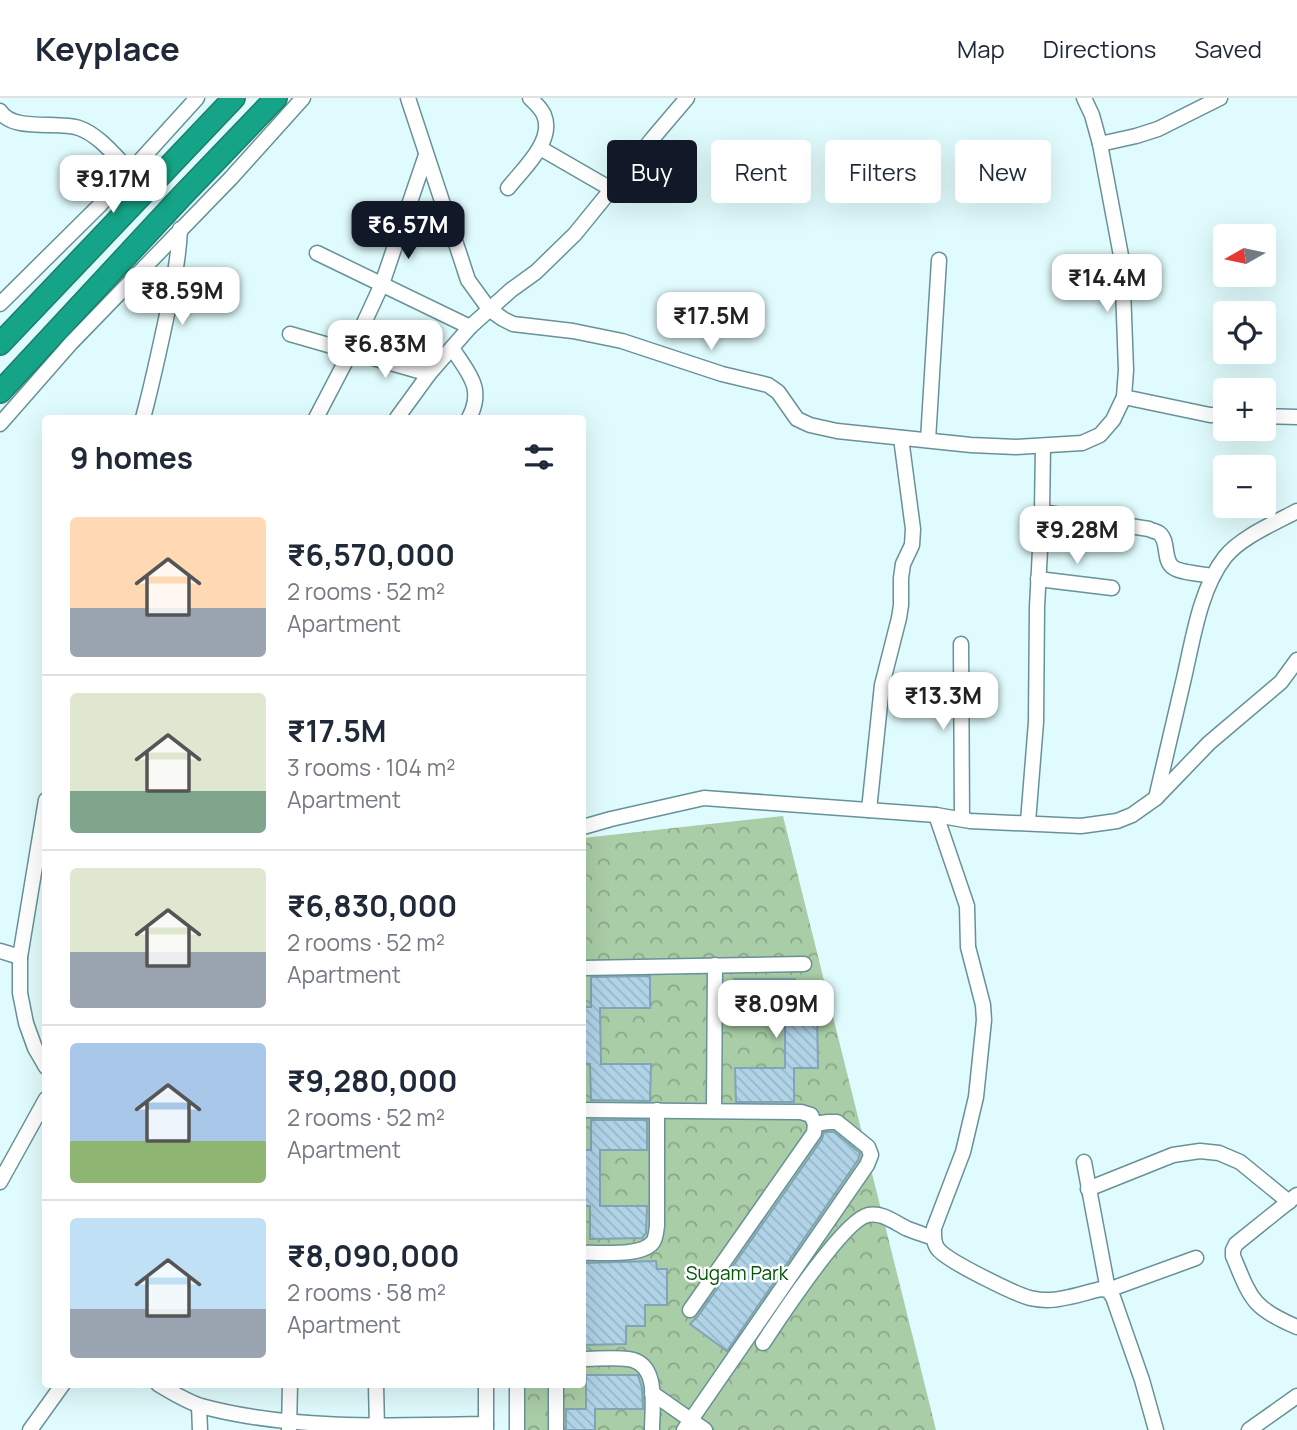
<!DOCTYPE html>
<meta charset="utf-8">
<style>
body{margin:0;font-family:Manrope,sans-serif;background:#f2f2f3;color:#1f2937;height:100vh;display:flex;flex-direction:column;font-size:26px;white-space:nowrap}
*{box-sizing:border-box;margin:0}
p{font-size:23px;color:#747a83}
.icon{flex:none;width:38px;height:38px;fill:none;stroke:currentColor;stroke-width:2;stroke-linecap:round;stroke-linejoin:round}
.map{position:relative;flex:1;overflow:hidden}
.details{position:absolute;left:42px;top:317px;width:544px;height:973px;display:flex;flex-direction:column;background:#fff;border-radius:7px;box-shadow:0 7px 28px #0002}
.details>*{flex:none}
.hud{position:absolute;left:607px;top:42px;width:584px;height:63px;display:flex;gap:14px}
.needle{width:46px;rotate:261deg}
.buttons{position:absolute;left:1213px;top:126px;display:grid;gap:14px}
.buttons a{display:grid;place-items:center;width:63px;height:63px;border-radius:7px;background:#fff;box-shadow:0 7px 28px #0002;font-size:35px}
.price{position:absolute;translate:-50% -60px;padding:0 16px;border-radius:14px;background:#fff;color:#222;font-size:23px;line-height:46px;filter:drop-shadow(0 2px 4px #0008)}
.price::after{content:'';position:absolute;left:50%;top:42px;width:21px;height:16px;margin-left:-10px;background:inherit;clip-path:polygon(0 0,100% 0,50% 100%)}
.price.on{background:#111827;color:#fff}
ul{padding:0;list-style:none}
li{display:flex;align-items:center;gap:21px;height:175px;padding:0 28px}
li+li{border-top:2px solid #e0e1e3}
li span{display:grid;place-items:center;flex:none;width:196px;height:140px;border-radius:7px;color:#555}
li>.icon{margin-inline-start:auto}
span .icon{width:84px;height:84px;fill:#fffc;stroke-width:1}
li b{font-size:30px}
h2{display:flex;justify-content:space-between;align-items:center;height:84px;padding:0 28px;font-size:30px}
.pill{padding:0 24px;border-radius:7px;background:#fff;box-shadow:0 7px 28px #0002;font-size:24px;line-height:63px}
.pill.on{background:#111827;color:#fff}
header{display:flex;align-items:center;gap:42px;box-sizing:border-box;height:98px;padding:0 35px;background:#fff;border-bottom:2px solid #e0e1e3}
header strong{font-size:33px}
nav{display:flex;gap:38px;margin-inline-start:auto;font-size:24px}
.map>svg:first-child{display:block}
</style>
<header>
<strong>Keyplace</strong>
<nav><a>Map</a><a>Directions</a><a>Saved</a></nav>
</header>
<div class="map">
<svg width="1297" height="1332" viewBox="0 0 1297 1332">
<defs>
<pattern id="park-crowns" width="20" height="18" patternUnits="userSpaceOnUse" patternTransform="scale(1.75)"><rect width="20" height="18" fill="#a9cda6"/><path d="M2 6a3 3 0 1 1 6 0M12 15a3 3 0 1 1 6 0" fill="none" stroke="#89a788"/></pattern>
<pattern id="building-back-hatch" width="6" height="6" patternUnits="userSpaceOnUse" patternTransform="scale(1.75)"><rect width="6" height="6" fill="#b0d3e7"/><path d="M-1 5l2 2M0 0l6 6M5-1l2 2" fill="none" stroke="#97b6c7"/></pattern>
</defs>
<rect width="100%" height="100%" fill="#e0fbfd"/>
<path fill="url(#park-crowns)" d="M783,718L936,1332H517V1286H583V740Z"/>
<g fill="url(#building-back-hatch)" stroke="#82a4b8" stroke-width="2">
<path d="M650,878V910H600L601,966H651L650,1003L591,1002L590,966H583V909H591V879Z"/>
<path d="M734,881H795V913H817L818,970H794V1004H736L735,970H785V913L734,914Z"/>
<path d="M591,1022H647V1052H600V1108H647L646,1135L642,1140L590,1141V1108H583V1052H591Z"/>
<path d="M824,1034H834L860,1055L858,1062L727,1253L690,1226L698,1218L822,1041Z"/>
<path d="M656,1163L657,1171H667V1207H645V1228H626V1246L583,1247V1165Z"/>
<path d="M586,1277H638L642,1290L643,1311H595V1332H566V1311H586Z"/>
</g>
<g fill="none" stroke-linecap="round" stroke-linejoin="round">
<defs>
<g id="minor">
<path d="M408,0L468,182L489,211L503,221L513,226L573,233L622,243L722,276L768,287L778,294L797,321L810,327L837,333L971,347L1016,349L1082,345L1100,337L1113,322L1124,299"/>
<path d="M1084,0L1092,17L1100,46L1122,163L1126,272L1124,299L1210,317H1225"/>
<path d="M0,13C12,34 58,23 79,30C99,37 115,58 130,73"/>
<path d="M1100,46L1136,38L1158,31L1220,0"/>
<path d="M540,50L611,91"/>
<path d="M508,90C522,72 555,43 544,17C541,10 535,5 530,0"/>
<path d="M317,155L470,229"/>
<path d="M0,206L99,108L197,0"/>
<path d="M290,236L429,276"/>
<path d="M452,250C468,275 485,290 469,320"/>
<path d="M1264,318L1297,319"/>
<path d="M143,320C153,283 161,245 169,207C174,182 179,157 180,131"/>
<path d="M316,320L351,253L382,186L426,57"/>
<path d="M397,320L429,276L470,229L511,192L536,174L575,136L653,40L687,0"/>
<path d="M0,326L71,245L231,80L303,0"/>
<path d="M928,342L939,162"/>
<path d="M1042,414L1149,431C1152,433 1156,433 1159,435C1170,444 1162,463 1174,470C1182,475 1203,476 1213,478"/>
<path d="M1038,481L1112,490"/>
<path d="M961,546L962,721"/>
<path d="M1156,700C1165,660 1175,620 1184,580C1193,541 1200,491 1225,459C1241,439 1275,425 1297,413"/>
<path d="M46,702L20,859V895L26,925L35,950L46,969"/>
<path d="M869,712L882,587L899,520L901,507V480L903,466L912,447L913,431L901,340"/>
<path d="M936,717L967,808L968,849L983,907L984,922L976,999L963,1054L934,1130C934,1137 933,1145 938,1151C947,1163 1015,1196 1030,1200C1035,1201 1042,1202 1047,1202C1065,1202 1083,1195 1101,1191L1108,1192L1113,1199L1142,1282L1156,1332"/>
<path d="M1028,724L1036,624L1037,509L1042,414L1043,348"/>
<path d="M583,729L611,721L704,700L936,717L970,723L1081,728L1117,723L1132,717L1156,700L1209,645L1281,584L1297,562"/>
<path d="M0,853L20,859"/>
<path d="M583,870L804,866"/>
<path d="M583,1012L801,1014L811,1017L815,1026L814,1035L690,1212"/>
<path d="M714,1013L715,867"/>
<path d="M1084,1064L1108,1192L1196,1160"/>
<path d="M0,1084L46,1001"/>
<path d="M1088,1091L1173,1057L1200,1053L1219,1055L1240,1064L1289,1104"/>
<path d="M1297,1097L1236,1146L1233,1152V1158C1251,1201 1252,1210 1297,1229"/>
<path d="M583,1155C600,1154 642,1159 653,1144C656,1140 656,1134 657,1128V1012"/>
<path d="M763,1245C779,1221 844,1122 868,1117C883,1114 895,1125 908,1131C916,1134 925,1137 933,1140"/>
<path d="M583,1261C597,1261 613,1259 628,1261C660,1265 652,1308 652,1332"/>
<path d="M158,1286C171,1294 186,1303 201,1308C288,1332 395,1328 486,1326"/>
<path d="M376,1286L377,1332"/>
<path d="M486,1286V1332"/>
<path d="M556,1286V1332"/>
<path d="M652,1295L705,1332"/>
<path d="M199,1308L200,1332"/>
<path d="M30,1332L63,1286"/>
<path d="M289,1332L290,1286"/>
<path d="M517,1332V1286"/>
<path d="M684,1332L867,1067L871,1057L868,1049L837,1024H828L815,1026"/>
<path d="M1249,1332L1297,1298"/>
</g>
<g id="highway">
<path d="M0,246L234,0"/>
<path d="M0,294L181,99L276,0"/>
</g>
</defs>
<use href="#minor" stroke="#679296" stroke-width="17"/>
<use href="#highway" stroke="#1b7e6c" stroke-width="24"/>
<use href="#minor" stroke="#fff" stroke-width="14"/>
<use href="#highway" stroke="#15a487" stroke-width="21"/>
</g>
<g text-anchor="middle" stroke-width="5" stroke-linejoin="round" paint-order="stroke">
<g font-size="19" fill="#025408" stroke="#fff">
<text x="737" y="1182">Sugam Park</text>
</g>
</g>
</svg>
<div class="buttons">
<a><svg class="needle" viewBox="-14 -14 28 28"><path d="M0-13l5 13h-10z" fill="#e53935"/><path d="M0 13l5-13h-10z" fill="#747a83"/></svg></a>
<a><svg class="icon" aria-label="locate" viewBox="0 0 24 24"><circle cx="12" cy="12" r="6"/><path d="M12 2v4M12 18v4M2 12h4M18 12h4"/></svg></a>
<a>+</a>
<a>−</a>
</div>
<b class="price" style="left:113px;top:117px">₹9.17M</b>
<b class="price on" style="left:408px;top:163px">₹6.57M</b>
<b class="price" style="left:1107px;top:216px">₹14.4M</b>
<b class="price" style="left:182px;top:229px">₹8.59M</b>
<b class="price" style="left:711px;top:254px">₹17.5M</b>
<b class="price" style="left:385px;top:282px">₹6.83M</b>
<b class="price" style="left:1077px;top:468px">₹9.28M</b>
<b class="price" style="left:943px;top:634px">₹13.3M</b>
<b class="price" style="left:776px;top:942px">₹8.09M</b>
<div class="hud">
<a class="pill on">Buy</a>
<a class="pill">Rent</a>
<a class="pill">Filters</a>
<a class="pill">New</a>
</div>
<section class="details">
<h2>9 homes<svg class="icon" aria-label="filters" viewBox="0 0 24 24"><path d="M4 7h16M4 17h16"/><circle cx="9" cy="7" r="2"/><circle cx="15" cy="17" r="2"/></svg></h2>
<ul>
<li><span style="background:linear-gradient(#ffd9b3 65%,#9aa5b1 0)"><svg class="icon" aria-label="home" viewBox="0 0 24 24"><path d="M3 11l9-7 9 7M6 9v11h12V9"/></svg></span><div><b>₹6,570,000</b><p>2 rooms · 52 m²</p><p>Apartment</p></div></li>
<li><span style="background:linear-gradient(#dfe7d0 70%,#7fa58c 0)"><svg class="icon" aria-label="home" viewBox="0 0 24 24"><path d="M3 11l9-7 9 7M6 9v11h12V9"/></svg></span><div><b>₹17.5M</b><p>3 rooms · 104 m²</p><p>Apartment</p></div></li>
<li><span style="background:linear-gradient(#dfe7d0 60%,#9aa5b1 0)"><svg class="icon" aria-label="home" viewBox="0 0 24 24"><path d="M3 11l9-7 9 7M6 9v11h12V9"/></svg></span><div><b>₹6,830,000</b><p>2 rooms · 52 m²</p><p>Apartment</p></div></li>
<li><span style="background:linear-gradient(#a9c7e8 70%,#8fb573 0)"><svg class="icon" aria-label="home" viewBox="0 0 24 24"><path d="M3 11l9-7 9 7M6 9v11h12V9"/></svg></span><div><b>₹9,280,000</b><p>2 rooms · 52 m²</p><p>Apartment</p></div></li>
<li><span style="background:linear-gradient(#bfe0f5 65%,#9aa5b1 0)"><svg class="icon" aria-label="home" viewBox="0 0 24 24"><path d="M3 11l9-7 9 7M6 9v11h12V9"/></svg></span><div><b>₹8,090,000</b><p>2 rooms · 58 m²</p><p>Apartment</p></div></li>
</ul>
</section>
</div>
